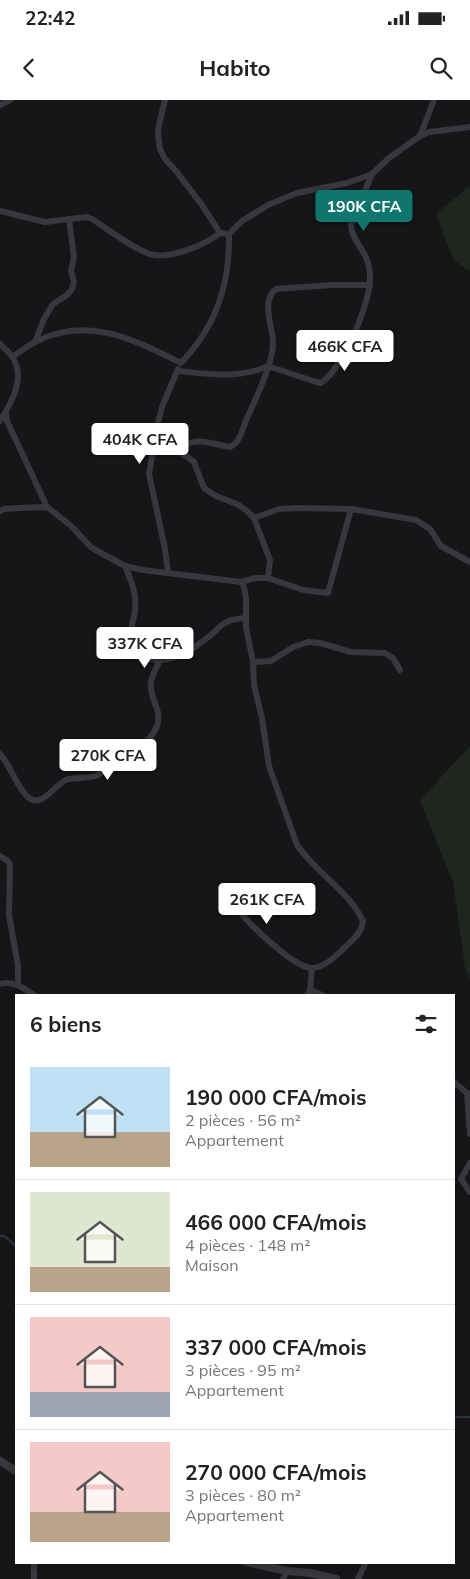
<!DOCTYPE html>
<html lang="fr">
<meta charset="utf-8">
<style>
body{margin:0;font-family:Mulish,sans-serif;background:#f6f6f6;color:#222;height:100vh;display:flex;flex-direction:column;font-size:19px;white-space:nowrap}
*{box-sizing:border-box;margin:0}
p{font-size:16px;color:#767676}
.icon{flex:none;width:28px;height:28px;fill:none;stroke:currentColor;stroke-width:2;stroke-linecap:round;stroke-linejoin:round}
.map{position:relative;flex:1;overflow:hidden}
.sheet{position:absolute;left:15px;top:894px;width:440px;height:570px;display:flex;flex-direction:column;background:#fff;border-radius:0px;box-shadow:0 2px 8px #0003}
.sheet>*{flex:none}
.price{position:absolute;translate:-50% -42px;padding:0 11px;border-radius:5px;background:#fff;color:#222;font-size:16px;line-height:32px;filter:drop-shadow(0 1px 2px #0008)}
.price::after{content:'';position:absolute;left:50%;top:30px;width:15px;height:11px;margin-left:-8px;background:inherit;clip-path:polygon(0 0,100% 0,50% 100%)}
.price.selected{background:#0f766e;color:#fff}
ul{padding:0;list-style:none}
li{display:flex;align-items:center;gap:15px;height:125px;padding:0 15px}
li+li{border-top:1px solid #e0e0e0}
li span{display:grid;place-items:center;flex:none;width:140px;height:100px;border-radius:0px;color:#555}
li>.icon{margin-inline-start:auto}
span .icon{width:60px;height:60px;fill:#fffc;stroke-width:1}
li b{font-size:21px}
h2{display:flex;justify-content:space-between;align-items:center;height:60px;padding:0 15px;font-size:21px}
.status{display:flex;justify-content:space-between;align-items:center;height:35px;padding:0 25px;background:#fff;direction:ltr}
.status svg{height:14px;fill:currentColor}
header{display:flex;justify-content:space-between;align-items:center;height:65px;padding:0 15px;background:#fff;font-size:22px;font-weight:700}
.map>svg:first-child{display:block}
</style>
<div class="status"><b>22:42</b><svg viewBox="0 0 49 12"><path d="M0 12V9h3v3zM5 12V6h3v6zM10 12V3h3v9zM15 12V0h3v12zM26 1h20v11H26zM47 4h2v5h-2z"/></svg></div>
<header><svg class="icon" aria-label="back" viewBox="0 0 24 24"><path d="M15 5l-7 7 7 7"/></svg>Habito<svg class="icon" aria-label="search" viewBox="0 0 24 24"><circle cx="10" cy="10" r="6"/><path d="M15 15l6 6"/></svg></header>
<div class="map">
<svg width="470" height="1479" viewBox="0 0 470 1479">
<rect width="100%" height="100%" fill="#161618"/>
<g fill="#1e261f">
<path d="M468,87L470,89V172L453,159L436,114Z"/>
<path d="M470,646V879L465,867L453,782L420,700Z"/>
</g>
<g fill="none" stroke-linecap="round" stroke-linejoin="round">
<g stroke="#2c353c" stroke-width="2">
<path d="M0,1136H4L16,1146"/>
<path d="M454,1317H470"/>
</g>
<g stroke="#37383d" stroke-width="6">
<path d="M165,0L159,25L158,34L160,49L165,59L176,71L202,105L220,133"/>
<path d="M0,5L10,0"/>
<path d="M420,36L429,32L470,27"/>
<path d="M0,111L45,122L87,117L92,119C106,128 139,153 154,155C173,158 205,145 220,133L229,134"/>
<path d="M35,242L44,219L53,204L67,195L72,189L74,182L71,171L74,157L69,119"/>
<path d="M0,244C4,248 8,251 11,255C27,276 12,302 0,321"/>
<path d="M12,257C20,252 27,246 35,242C87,215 133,239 181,263C216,226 230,185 229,134L242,121L268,105L297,93L347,83L372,74L389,58L420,36L434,0"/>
<path d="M178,271C208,274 240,279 268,266L316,282L321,283C343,269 372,200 370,175C370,171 369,167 368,163C365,150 351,139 351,125L372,74"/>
<path d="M6,312L7,321L47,407"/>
<path d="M153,346L176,351L188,357L194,362L204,388L216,396L237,404L246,410L254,418L270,460L268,478"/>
<path d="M176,351C196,335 207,343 230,347C233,345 234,345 236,343C241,337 244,325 247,318C256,298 274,262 273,241C272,225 261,200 276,189L332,185H370"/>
<path d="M0,411L4,409L18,408L47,407L70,425L92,448L125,466L143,470L241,482L244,487L246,498V527L253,562L254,585L262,618L269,666L297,745C316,773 348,790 363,821C362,834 350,842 341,851C334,858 322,868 312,868C295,868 256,830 244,817C236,808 229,797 221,787"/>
<path d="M254,418L279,409L300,408L351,409L416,420L430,429L441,446L470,462"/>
<path d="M125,466C131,480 137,494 135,510C134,521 127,537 131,548C133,554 141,556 147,558C171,566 194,549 212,534C217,530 221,524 227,522C232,519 239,519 246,518"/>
<path d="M168,473L165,449L149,374L157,327L162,307L178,269"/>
<path d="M241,482L256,478H268L303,490L328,493L351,409"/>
<path d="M253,562L271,561L293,547L308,542L320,543L351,552L385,553L393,558L400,570"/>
<path d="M0,654C11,665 19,695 33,700C44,704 57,683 68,679C77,677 86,679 95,676C102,673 108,668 115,664C131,654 149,645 157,626C163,610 148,597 151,582C152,575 157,567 160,560"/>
<path d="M0,756L8,761L10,765L9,815L18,866V885"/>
<path d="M0,884C13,880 23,888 34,895"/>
<path d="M310,890L322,895"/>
<path d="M307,895L310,890L312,868"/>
<path d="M454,982L468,994"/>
<path d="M467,993L470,1034"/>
<path d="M470,1063L461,1079L470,1092"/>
<path d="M34,1479V1462"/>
<path d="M283,1479L287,1471"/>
<path d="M358,1479L366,1462"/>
</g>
<g stroke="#37383d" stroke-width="8">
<path d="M0,1361L16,1371"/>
<path d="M246,1462L287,1471L310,1473L336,1479"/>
</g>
</g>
</svg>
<b class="price selected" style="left:364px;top:132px">190K CFA</b>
<b class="price" style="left:345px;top:272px">466K CFA</b>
<b class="price" style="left:140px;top:365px">404K CFA</b>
<b class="price" style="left:145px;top:569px">337K CFA</b>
<b class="price" style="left:108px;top:681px">270K CFA</b>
<b class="price" style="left:267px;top:825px">261K CFA</b>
<section class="sheet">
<h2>6 biens<svg class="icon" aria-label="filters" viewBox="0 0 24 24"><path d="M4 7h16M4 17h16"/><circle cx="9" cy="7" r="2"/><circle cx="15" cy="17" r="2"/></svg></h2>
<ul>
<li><span style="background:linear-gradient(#bfe0f5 65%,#b9a48a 0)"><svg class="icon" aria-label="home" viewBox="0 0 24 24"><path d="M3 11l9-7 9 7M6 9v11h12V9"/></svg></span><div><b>190 000 CFA/mois</b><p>2 pièces · 56 m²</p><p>Appartement</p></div></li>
<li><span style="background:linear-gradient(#dfe7d0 75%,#b9a48a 0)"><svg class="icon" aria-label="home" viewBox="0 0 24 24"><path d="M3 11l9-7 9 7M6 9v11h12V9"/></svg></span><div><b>466 000 CFA/mois</b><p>4 pièces · 148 m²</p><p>Maison</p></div></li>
<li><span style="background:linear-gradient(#f6c9c9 75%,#9aa5b1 0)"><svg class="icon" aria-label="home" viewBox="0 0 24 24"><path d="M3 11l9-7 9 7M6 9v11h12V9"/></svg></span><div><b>337 000 CFA/mois</b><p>3 pièces · 95 m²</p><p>Appartement</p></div></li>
<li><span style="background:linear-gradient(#f6c9c9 70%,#b9a48a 0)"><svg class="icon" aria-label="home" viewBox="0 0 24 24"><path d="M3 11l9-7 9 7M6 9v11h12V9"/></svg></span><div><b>270 000 CFA/mois</b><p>3 pièces · 80 m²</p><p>Appartement</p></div></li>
</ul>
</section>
</div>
